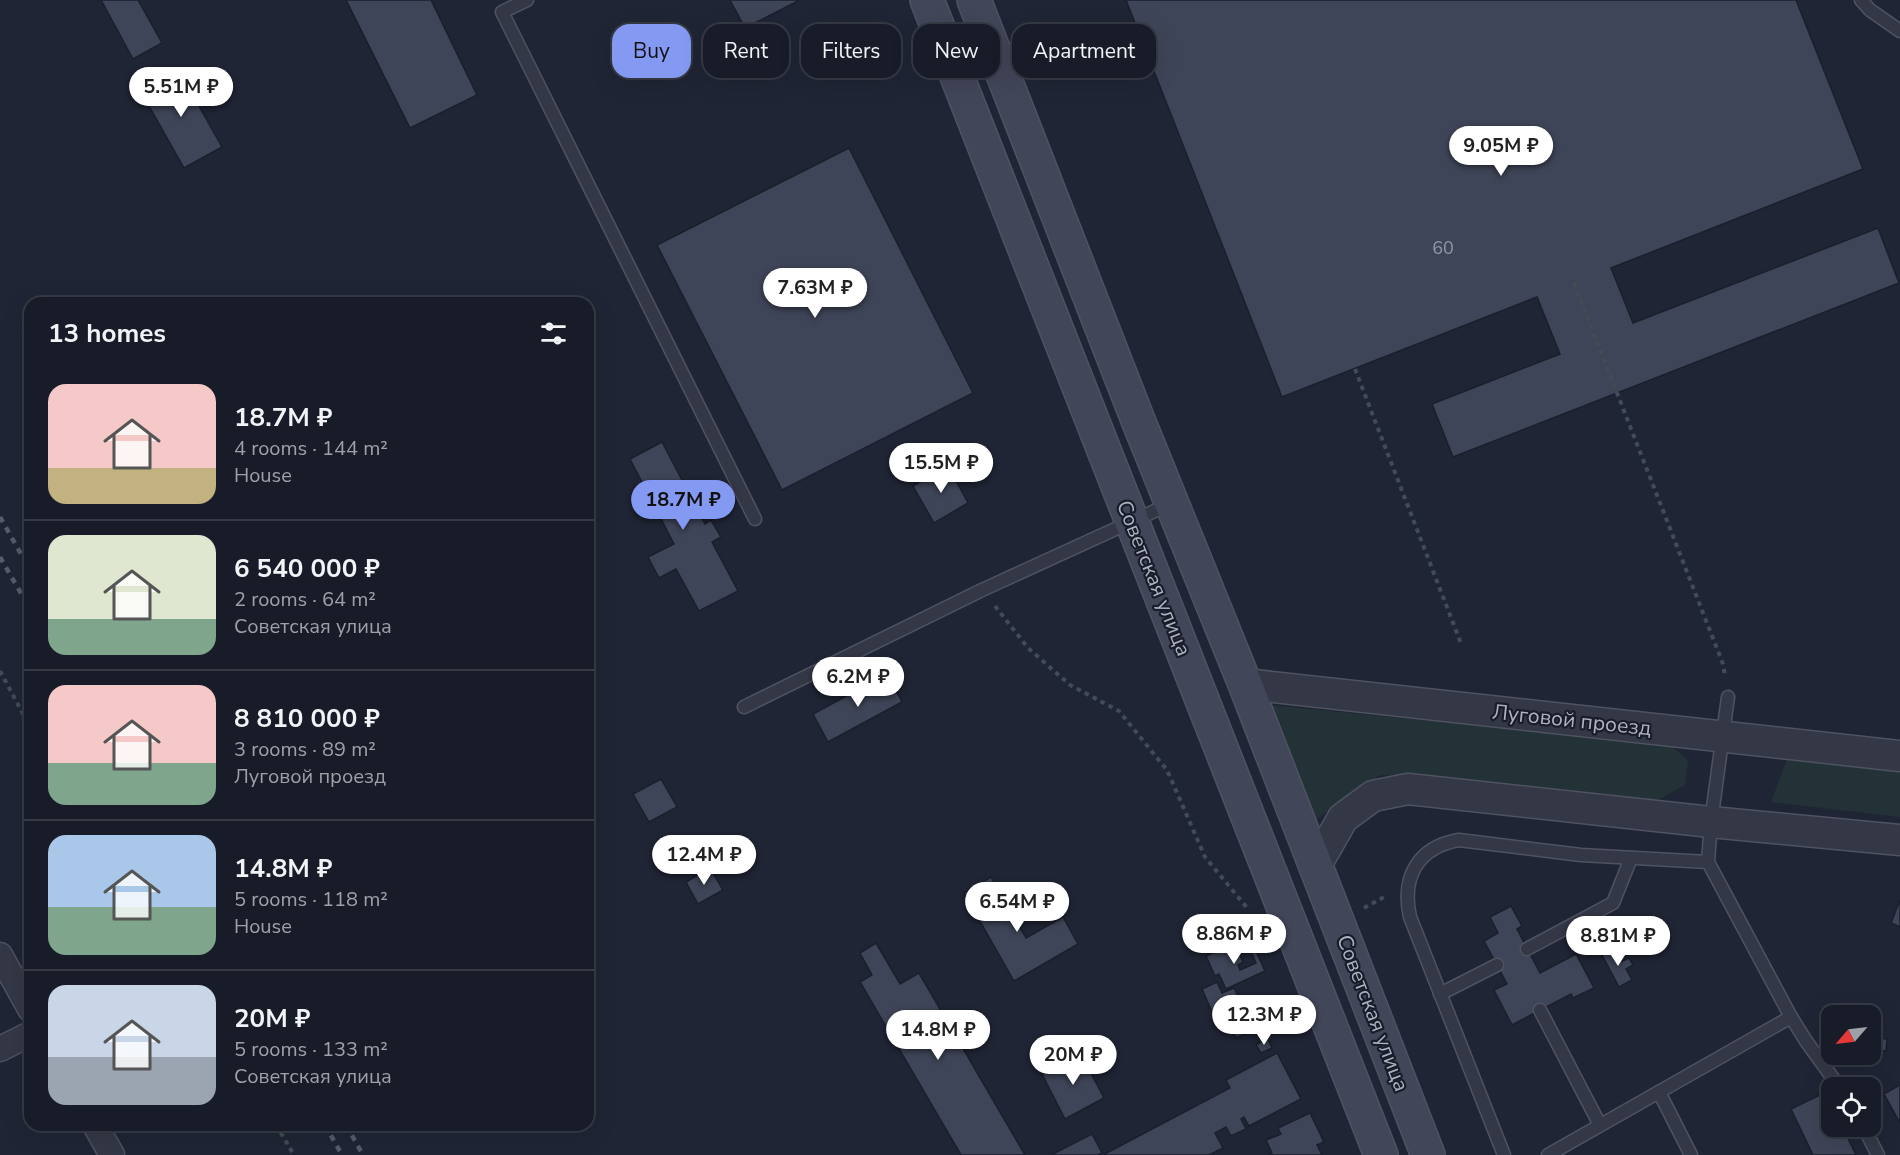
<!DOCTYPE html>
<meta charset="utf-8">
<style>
body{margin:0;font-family:"Nunito Sans",sans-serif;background:#252934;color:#f1f3f6;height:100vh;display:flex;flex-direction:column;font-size:22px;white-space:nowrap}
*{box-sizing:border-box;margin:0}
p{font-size:20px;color:#9fa1a8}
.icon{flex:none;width:33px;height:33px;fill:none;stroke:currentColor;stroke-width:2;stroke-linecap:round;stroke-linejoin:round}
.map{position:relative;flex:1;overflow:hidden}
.sheet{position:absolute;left:24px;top:297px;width:570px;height:834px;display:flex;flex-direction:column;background:#181c28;border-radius:18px;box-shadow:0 6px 24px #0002,0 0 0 2px #363a45}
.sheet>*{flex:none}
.banner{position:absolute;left:612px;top:24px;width:570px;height:54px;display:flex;gap:12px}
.needle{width:39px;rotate:242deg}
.fabs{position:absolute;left:1821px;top:1005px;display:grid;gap:12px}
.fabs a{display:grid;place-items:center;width:60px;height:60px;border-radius:12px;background:#181c28;box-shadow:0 6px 24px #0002,0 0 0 2px #363a45;font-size:30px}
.price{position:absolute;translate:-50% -51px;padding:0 14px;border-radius:21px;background:#fff;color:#222;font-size:20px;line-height:39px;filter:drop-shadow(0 2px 3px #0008)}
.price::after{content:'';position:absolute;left:50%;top:36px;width:18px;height:14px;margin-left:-9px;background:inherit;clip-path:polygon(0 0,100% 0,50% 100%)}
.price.active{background:#849af2;color:#111}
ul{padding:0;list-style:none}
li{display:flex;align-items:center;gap:18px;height:150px;padding:0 24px}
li+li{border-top:2px solid #363a45}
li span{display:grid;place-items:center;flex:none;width:168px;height:120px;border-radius:18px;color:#555}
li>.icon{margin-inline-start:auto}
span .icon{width:72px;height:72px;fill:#fffc;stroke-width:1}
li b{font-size:26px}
h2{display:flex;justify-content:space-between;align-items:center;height:72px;padding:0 24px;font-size:26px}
.chip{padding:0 21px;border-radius:18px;background:#181c28;box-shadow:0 6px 24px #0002,0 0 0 2px #363a45;font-size:21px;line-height:54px}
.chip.active{background:#849af2;color:#111}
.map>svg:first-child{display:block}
</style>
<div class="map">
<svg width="1900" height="1155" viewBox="0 0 1900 1155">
<rect width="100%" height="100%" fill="#202535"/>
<g fill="#233237">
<path d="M1270,705L1670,745L1688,760L1685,785L1658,800L1381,775L1317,819Z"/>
<path d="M1787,759L1900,771V817L1771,802Z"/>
</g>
<g fill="#3f4558" stroke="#1b1f2c" stroke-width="1.5">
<path d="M101,0H138L162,43L133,59Z"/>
<path d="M346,0H431L477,95L410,128Z"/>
<path d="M730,0H798V1L745,28Z"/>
<path d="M1126,0H1796L1863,169L1611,268L1633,323L1878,228L1899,283L1453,457L1432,404L1560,354L1537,297L1282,397Z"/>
<path d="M178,69L222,147L184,168L140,90Z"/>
<path d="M849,148L973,393L782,490L657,245Z"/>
<path d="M662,442L705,524L711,520L721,537L712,542L738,591L699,611L676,569L659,578L648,557L674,544L630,459Z"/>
<path d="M948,466L968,503L934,523L913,486Z"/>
<path d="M887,674L902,702L828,742L813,714Z"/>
<path d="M661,779L677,807L649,822L633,794Z"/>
<path d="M710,868L723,890L698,904L686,882Z"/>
<path d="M991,877L1026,938L1063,917L1078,944L1014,981L964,893Z"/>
<path d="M1900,900V927L1891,923Z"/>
<path d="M1511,906L1522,926L1517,929L1540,973L1576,954L1594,988L1573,998L1571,994L1512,1025L1494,990L1507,984L1484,941L1498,933L1490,917Z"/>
<path d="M1251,940L1265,971L1226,989L1219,974L1215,976L1206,956L1234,943L1243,962L1238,965L1240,970L1256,963L1247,942Z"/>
<path d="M876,943L900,984L919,973L1025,1155H961L860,982L872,975L860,953Z"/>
<path d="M1615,949L1622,961L1629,958L1633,965L1626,969L1632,980L1619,987L1602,955Z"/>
<path d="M1217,982L1222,993L1234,988L1245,1011L1236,1015L1240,1022L1224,1029L1222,1023L1229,1020L1225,1012L1232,1009L1230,1004L1212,1012L1202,989Z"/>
<path d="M1244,1022L1249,1032L1236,1038L1231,1028Z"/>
<path d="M1267,1038L1272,1048L1261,1053L1256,1045Z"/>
<path d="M1870,1038L1887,1039L1886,1051L1870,1049Z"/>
<path d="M1277,1053L1301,1099L1249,1126L1244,1117L1241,1119L1246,1129L1231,1136L1226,1127L1215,1133L1223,1148L1209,1155H1103L1230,1088L1226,1080Z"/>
<path d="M1081,1054L1104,1098L1065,1119L1042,1074Z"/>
<path d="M1900,1085V1123L1884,1094Z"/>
<path d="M1826,1092L1832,1104V1126H1842L1856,1155H1813L1791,1109Z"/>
<path d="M1310,1113L1324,1142L1317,1145L1322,1155H1267L1272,1153L1266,1140L1281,1134L1278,1128Z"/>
<path d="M1092,1134L1102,1153L1097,1155H1051Z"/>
</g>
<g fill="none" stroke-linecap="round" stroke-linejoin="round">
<defs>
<g id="service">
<path d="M527,0L502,12L755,519"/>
<path d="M1861,0L1870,10L1900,31"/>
<path d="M1728,697L1711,822L1708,862L1791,1017L1806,1041L1840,1088"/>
<path d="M744,707L982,590L1170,504"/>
<path d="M1527,949L1613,903L1631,858"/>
<path d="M1440,994L1497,965"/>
<path d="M1540,1010L1600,1125"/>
<path d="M1659,1092L1691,1155"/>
<path d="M1863,1126L1878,1155"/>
<path d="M1504,1155L1410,917C1401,877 1418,847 1459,840L1581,855L1708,862"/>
<path d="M1548,1155L1791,1017"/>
</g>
<g id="minor">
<path d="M0,955L30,1009"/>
<path d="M0,1049L30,1034"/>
<path d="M95,1125L112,1155"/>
</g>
<g id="tertiary">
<path d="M1245,684L1900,756"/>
<path d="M1316,865L1343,818L1373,796L1408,789L1711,822L1900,840"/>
</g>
<g id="secondary">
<path d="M927,0L1381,1155"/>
<path d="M974,0L1138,420L1245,684L1428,1155"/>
</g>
</defs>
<use href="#service" stroke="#4e5261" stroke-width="15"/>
<use href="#minor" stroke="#4e5261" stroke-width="27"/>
<use href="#tertiary" stroke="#4e5261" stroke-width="33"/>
<use href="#secondary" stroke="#4e5261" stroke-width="36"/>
<g stroke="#404d54" stroke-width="4" stroke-dasharray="4.5 4.5" stroke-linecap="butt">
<path d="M1574,283L1723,664L1725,676"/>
<path d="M1355,369L1462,646"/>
<path d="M995,606L1028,648L1070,685L1119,711L1167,770L1205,857L1248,909"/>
<path d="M0,671L30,727"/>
<path d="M1364,908L1386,896"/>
<path d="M276,1125L294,1155"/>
</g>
<use href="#service" stroke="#343846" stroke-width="12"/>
<use href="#minor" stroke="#343846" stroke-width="24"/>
<use href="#tertiary" stroke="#343846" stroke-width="30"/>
<use href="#secondary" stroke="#424659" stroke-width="33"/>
<g stroke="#565b6d" stroke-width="4.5" stroke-dasharray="6 6" stroke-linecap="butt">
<path d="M0,517L30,570"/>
<path d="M0,557L30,609"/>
<path d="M325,1125L342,1155"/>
<path d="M346,1125L363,1155"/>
</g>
</g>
<g text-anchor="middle" stroke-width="4.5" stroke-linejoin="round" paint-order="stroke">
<g font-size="18" fill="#9297a8">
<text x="1443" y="254">60</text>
</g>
<g font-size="21" fill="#aeb2c3" stroke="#191d2a">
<text transform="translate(1154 578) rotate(68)" y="7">Советская улица</text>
<text transform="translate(1572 720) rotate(6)" y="7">Луговой проезд</text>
<text transform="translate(1373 1013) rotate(69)" y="7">Советская улица</text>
</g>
</g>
</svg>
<div class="fabs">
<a><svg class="needle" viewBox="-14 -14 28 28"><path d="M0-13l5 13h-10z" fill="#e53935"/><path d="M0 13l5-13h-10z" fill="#9fa1a8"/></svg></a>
<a><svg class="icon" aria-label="locate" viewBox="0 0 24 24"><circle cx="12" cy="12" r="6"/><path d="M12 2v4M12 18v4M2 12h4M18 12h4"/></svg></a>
</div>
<b class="price" style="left:181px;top:118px">5.51M ₽</b>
<b class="price" style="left:1501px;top:177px">9.05M ₽</b>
<b class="price" style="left:815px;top:319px">7.63M ₽</b>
<b class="price" style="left:941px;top:494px">15.5M ₽</b>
<b class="price active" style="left:683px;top:531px">18.7M ₽</b>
<b class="price" style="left:858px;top:708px">6.2M ₽</b>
<b class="price" style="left:704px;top:886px">12.4M ₽</b>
<b class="price" style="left:1017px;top:933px">6.54M ₽</b>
<b class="price" style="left:1234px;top:965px">8.86M ₽</b>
<b class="price" style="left:1618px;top:967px">8.81M ₽</b>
<b class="price" style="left:1264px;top:1046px">12.3M ₽</b>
<b class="price" style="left:938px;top:1061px">14.8M ₽</b>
<b class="price" style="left:1073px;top:1086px">20M ₽</b>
<div class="banner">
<a class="chip active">Buy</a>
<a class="chip">Rent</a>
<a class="chip">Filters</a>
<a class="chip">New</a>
<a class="chip">Apartment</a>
</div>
<section class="sheet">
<h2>13 homes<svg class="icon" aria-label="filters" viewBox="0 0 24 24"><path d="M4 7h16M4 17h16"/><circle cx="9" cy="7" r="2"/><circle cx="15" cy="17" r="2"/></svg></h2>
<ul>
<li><span style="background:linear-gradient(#f6c9c9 70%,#c2b280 0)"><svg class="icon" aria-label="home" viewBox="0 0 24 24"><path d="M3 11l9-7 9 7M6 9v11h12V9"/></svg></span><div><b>18.7M ₽</b><p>4 rooms · 144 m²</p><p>House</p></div></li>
<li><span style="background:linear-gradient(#dfe7d0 70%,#7fa58c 0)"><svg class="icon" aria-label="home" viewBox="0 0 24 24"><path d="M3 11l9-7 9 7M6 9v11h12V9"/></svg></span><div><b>6 540 000 ₽</b><p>2 rooms · 64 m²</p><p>Советская улица</p></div></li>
<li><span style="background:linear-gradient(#f6c9c9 65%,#7fa58c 0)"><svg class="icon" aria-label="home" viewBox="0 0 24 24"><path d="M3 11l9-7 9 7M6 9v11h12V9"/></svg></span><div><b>8 810 000 ₽</b><p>3 rooms · 89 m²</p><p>Луговой проезд</p></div></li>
<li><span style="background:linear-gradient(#a9c7e8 60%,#7fa58c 0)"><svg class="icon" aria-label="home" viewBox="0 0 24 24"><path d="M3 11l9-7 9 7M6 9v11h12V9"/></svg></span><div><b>14.8M ₽</b><p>5 rooms · 118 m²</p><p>House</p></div></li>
<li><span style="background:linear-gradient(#c9d6e8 60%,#9aa5b1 0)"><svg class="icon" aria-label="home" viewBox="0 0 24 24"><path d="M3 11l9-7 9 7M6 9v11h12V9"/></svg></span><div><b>20M ₽</b><p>5 rooms · 133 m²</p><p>Советская улица</p></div></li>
</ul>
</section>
</div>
